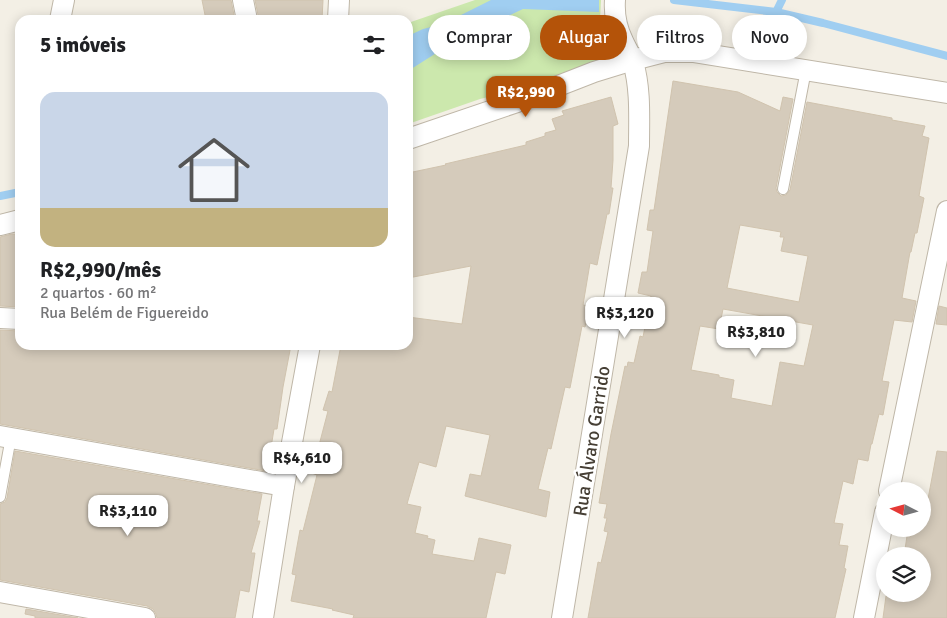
<!DOCTYPE html>
<html lang="pt">
<meta charset="utf-8">
<style>
body{margin:0;font-family:Signika,sans-serif;background:#f2f2f2;color:#202124;height:100vh;display:flex;flex-direction:column;font-size:19px;white-space:nowrap}
*{box-sizing:border-box;margin:0}
p{font-size:16px;color:#757577}
.icon{flex:none;width:28px;height:28px;fill:none;stroke:currentColor;stroke-width:2;stroke-linecap:round;stroke-linejoin:round}
.map{position:relative;flex:1;overflow:hidden}
.drawer{position:absolute;left:15px;top:15px;width:398px;height:335px;display:flex;flex-direction:column;background:#fff;border-radius:15px;box-shadow:0 2px 12px #0003}
.drawer>*{flex:none}
.guide{position:absolute;left:428px;top:15px;width:444px;height:45px;display:flex;gap:10px}
.needle{width:32px;rotate:276deg}
.tools{position:absolute;left:876px;top:482px;display:grid;gap:10px}
.tools a{display:grid;place-items:center;width:55px;height:55px;border-radius:50%;background:#fff;box-shadow:0 2px 12px #0003;font-size:25px}
.price{position:absolute;translate:-50% -42px;padding:0 11px;border-radius:10px;background:#fff;color:#222;font-size:16px;line-height:32px;filter:drop-shadow(0 1px 2px #0008)}
.price::after{content:'';position:absolute;left:50%;top:30px;width:15px;height:11px;margin-left:-8px;background:inherit;clip-path:polygon(0 0,100% 0,50% 100%)}
.price.current{background:#b45309;color:#fff}
ul{padding:0;list-style:none}
li{display:grid;align-content:center;gap:10px;height:265px;padding:0 25px}
li span{display:grid;place-items:center;height:155px;border-radius:15px;color:#555}
li>.icon{margin-inline-start:auto}
span .icon{width:90px;height:90px;fill:#fffc;stroke-width:1}
li b{font-size:21px}
h2{display:flex;justify-content:space-between;align-items:center;height:60px;padding:0 25px;font-size:21px}
.pill{padding:0 18px;border-radius:22px;background:#fff;box-shadow:0 2px 12px #0003;font-size:18px;line-height:45px}
.pill.current{background:#b45309;color:#fff}
.map>svg:first-child{display:block}
</style>
<div class="map">
<svg width="947" height="618" viewBox="0 0 947 618">
<rect width="100%" height="100%" fill="#f3efe5"/>
<path fill="#cce8ad" d="M475,0H601L598,61L589,72L480,99L408,124V23Z"/>
<path fill="#a0cef1" d="M491,0H599V12L523,9L460,38L408,71V36L423,29L443,24Z"/>
<g fill="none" stroke-linecap="round" stroke-linejoin="round">
<g stroke="#a0cef1" stroke-width="8">
<path d="M674,0L776,12L823,23L947,56"/>
<path d="M776,12L782,0"/>
<path d="M0,196L20,192"/>
</g>
</g>
<g fill="#d5cbbb" stroke="#d0c3ae" fill-rule="evenodd">
<path d="M202,0H231L235,20H206Z"/>
<path d="M255,0H323L322,20H259Z"/>
<path d="M673,81L738,92L780,111L783,97L793,99L776,188L777,192L781,196L786,195L790,190L807,102L892,118V120L925,126L922,136L929,138L919,196L924,198L917,233H915L911,252H910L902,298L916,301L912,322L894,320L882,381L889,382L883,415L879,414L872,444H871L868,461L858,459L853,484L843,481L834,523L843,524L839,545L848,546L844,568L846,569L835,618H588L598,562L601,563L608,532L604,531L607,518H604L607,504L599,503L611,434L625,366L627,367L628,362L634,363L640,336L643,337L651,296L638,293L642,272H647L653,231L647,230L650,210H654ZM740,225L781,232L780,237H784L781,251L808,256L799,302L727,288ZM723,309L813,325L804,366L780,362L772,406L731,398L734,380L719,377V375L691,370L700,326L719,329Z"/>
<path d="M611,97L618,124L613,126V160L611,188H613L609,214H607L597,265L590,263L583,305L589,306L585,327L582,326L570,388L565,387L551,449L548,448L538,489L550,492L546,517L465,496L470,474L481,476L490,435L446,426L436,467L419,462L407,504L421,507L415,533L428,536L427,538L435,540L432,554L474,561L479,538L511,545L505,574L496,572L486,618H353L354,615L332,610L333,609L291,601L296,575L292,574L300,530L303,531L317,475L309,472L317,453L328,411L323,410L329,391L332,392L341,345H408V317L462,324L471,266L408,278V173L446,165L445,164L526,145V142L545,136V133L556,130L552,119L564,115L562,111Z"/>
<path d="M12,234H20V307L0,306V237Z"/>
<path d="M939,306L947,308V325L936,324Z"/>
<path d="M0,330L20,331V345H291L283,387L277,429H274L269,460H268L266,471L0,424Z"/>
<path d="M15,451L262,494L257,521H260L251,553H255L249,592L240,590L235,618H157L156,614L153,609L147,606L0,580V504L5,502L7,498Z"/>
<path d="M937,451L947,452V618H883L886,596L892,597V594H922V556H896L897,555L904,556L907,536L910,537L911,529H922V513L925,499H928Z"/>
<path d="M26,609L78,618H35V616L25,614Z"/>
</g>
<g fill="none" stroke-linecap="round" stroke-linejoin="round">
<defs>
<g id="lane">
<path d="M783,189L806,70"/>
<path d="M0,497L11,437"/>
</g>
<g id="street">
<path d="M243,0L247,20"/>
<path d="M60,20L64,0"/>
<path d="M338,20L339,0"/>
<path d="M408,139L517,102L594,72L633,60L664,52H693L947,93"/>
<path d="M0,225L20,220"/>
<path d="M0,318L20,319"/>
<path d="M0,436L284,486"/>
<path d="M889,491L947,211"/>
<path d="M0,592L145,618"/>
<path d="M263,618L284,486L310,345"/>
<path d="M562,618L639,146C639,119 641,89 633,62C631,55 626,48 623,41C617,29 614,14 615,0"/>
<path d="M864,618L885,512"/>
</g>
</defs>
<use href="#lane" stroke="#bfb7a8" stroke-width="12"/>
<use href="#street" stroke="#bfb7a8" stroke-width="22"/>
<use href="#lane" stroke="#fff" stroke-width="10"/>
<use href="#street" stroke="#fff" stroke-width="20"/>
</g>
<g text-anchor="middle" stroke-width="5" stroke-linejoin="round" paint-order="stroke">
<g font-size="19" fill="#463f35" stroke="#fff">
<text transform="translate(591 441) rotate(-81)" y="7">Rua Álvaro Garrido</text>
</g>
</g>
</svg>
<div class="tools">
<a><svg class="needle" viewBox="-14 -14 28 28"><path d="M0-13l5 13h-10z" fill="#e53935"/><path d="M0 13l5-13h-10z" fill="#757577"/></svg></a>
<a><svg class="icon" aria-label="layers" viewBox="0 0 24 24"><path d="M12 4l9 5-9 5-9-5zM3 14l9 5 9-5"/></svg></a>
</div>
<b class="price current" style="left:526px;top:118px">R$2,990</b>
<b class="price" style="left:625px;top:339px">R$3,120</b>
<b class="price" style="left:756px;top:358px">R$3,810</b>
<b class="price" style="left:302px;top:484px">R$4,610</b>
<b class="price" style="left:128px;top:537px">R$3,110</b>
<div class="guide">
<a class="pill">Comprar</a>
<a class="pill current">Alugar</a>
<a class="pill">Filtros</a>
<a class="pill">Novo</a>
</div>
<section class="drawer">
<h2>5 imóveis<svg class="icon" aria-label="filters" viewBox="0 0 24 24"><path d="M4 7h16M4 17h16"/><circle cx="9" cy="7" r="2"/><circle cx="15" cy="17" r="2"/></svg></h2>
<ul>
<li><span style="background:linear-gradient(#c9d6e8 75%,#c2b280 0)"><svg class="icon" aria-label="home" viewBox="0 0 24 24"><path d="M3 11l9-7 9 7M6 9v11h12V9"/></svg></span><div><b>R$2,990/mês</b><p>2 quartos · 60 m²</p><p>Rua Belém de Figuereido</p></div></li>
</ul>
</section>
</div>
